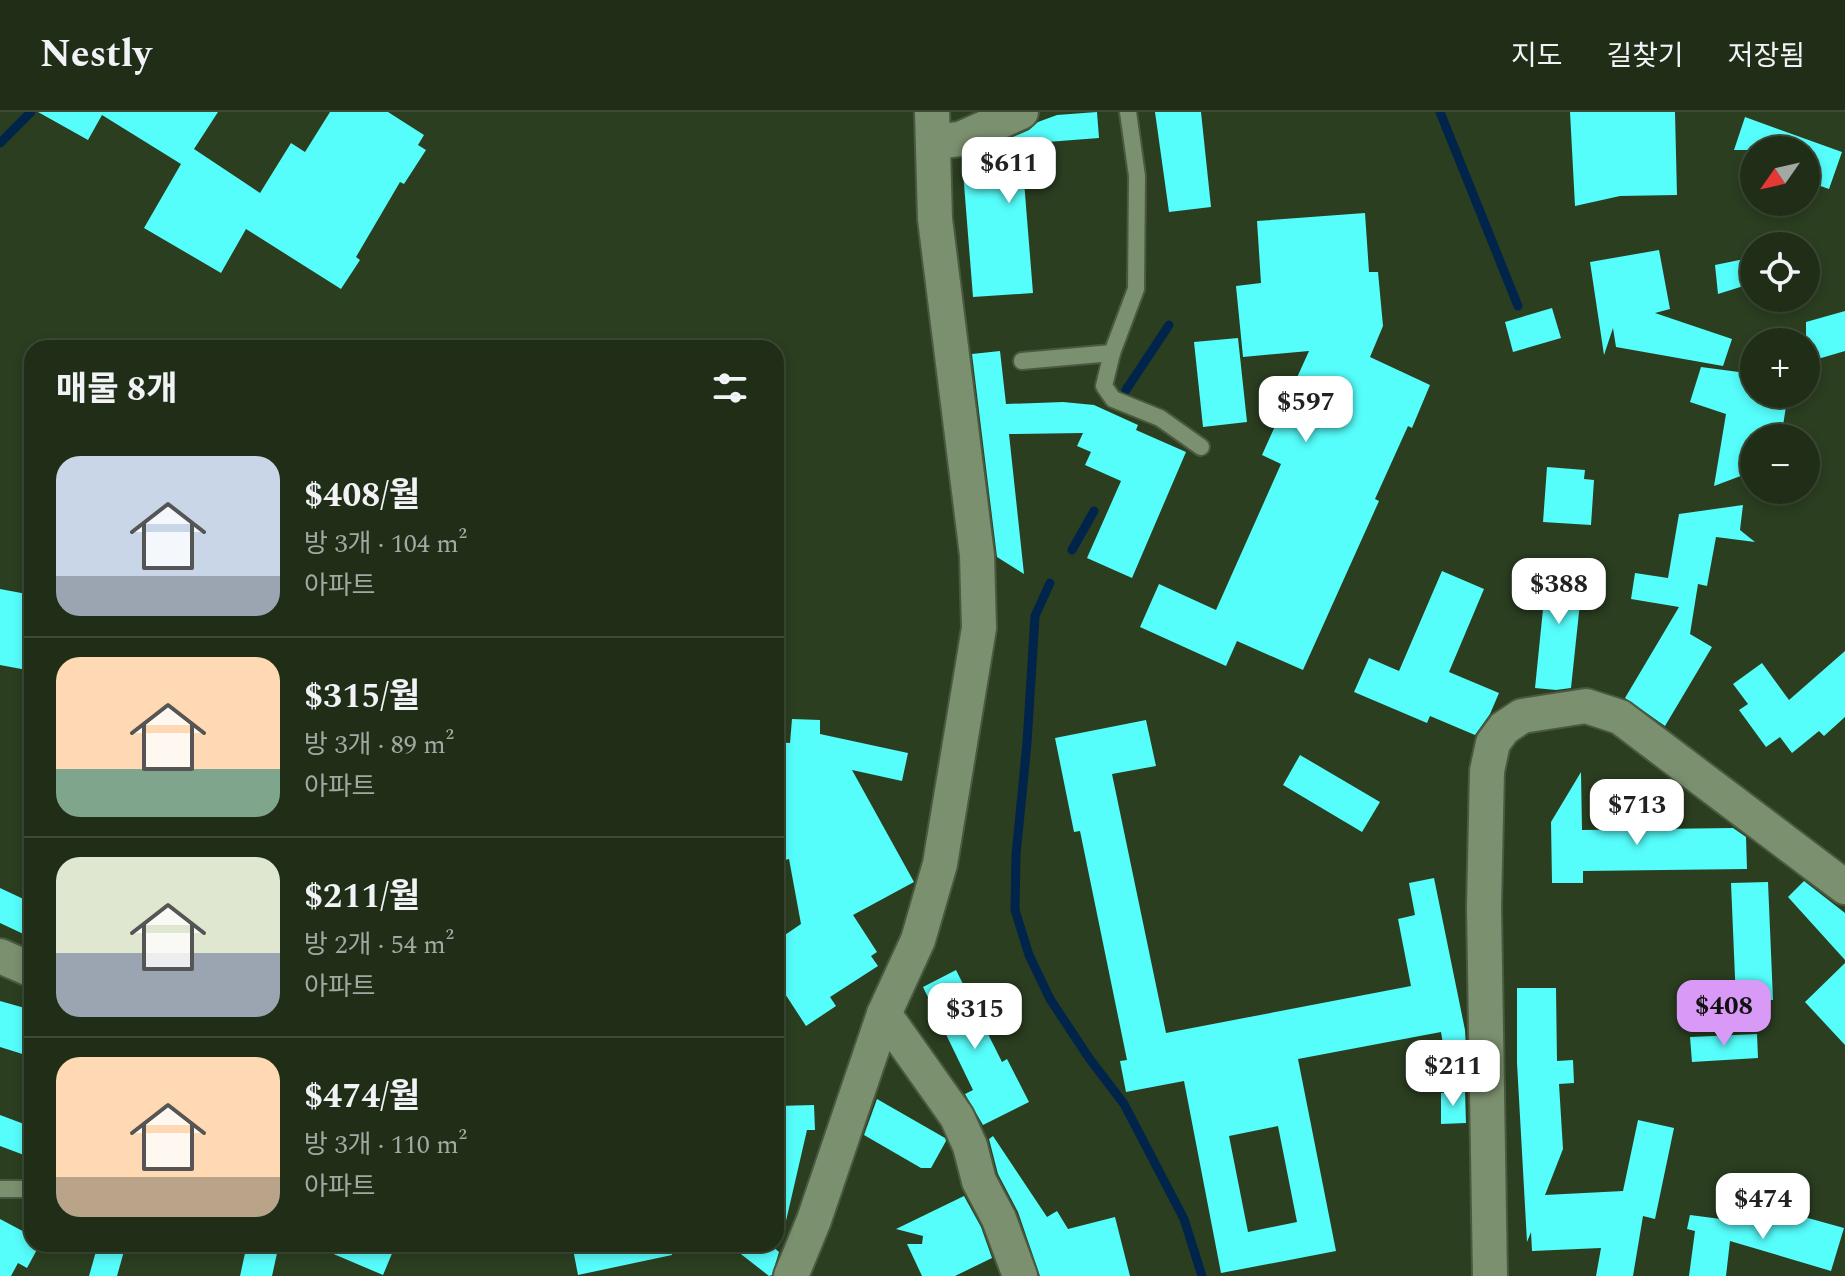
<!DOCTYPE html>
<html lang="ko">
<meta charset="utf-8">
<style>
body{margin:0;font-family:Spectral,"Noto Sans KR",serif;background:#283621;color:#f1f3f6;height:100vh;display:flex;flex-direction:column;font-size:30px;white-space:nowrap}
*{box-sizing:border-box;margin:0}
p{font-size:26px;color:#a2a8a2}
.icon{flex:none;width:44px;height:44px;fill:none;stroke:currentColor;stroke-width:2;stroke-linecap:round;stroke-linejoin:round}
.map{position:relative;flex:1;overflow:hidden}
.panel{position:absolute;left:24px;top:228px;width:760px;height:912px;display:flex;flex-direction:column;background:#202e18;border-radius:24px;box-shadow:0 4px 12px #0003,0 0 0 2px #3d4a37}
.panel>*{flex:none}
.needle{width:52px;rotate:236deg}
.buttons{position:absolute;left:1740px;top:24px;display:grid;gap:16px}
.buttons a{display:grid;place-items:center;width:80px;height:80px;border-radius:50%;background:#202e18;box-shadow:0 4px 12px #0003,0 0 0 2px #3d4a37;font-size:40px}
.price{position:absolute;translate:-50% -68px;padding:0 18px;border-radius:16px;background:#fff;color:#222;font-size:26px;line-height:52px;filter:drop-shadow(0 2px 4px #0008)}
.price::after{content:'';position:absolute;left:50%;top:48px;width:24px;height:18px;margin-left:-12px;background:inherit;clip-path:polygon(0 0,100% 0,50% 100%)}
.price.selected{background:#d99af7;color:#111}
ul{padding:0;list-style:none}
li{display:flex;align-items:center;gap:24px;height:200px;padding:0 32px}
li+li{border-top:2px solid #3d4a37}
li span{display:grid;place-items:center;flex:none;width:224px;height:160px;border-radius:24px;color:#555}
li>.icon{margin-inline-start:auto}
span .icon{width:96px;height:96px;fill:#fffc;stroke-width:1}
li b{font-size:34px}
h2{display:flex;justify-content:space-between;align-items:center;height:96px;padding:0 32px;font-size:34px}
header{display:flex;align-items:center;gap:48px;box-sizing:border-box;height:112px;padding:0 40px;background:#202e18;border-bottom:2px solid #3d4a37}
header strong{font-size:38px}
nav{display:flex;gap:44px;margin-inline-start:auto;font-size:28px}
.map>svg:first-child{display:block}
</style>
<header>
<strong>Nestly</strong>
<nav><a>지도</a><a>길찾기</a><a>저장됨</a></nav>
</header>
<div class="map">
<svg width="1845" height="1164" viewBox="0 0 1845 1164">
<rect width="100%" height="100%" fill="#2b3e20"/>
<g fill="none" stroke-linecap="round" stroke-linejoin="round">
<g stroke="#01244b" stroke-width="9">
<path d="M1440,0L1518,194"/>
<path d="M0,31L31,0"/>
<path d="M1126,278L1169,213"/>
<path d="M1072,438L1094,399"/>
<path d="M1050,471L1035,504L1027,631L1016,743L1015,798L1029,843L1050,887L1089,946L1124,992L1184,1107L1202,1164"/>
</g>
</g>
<g fill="#55fdfb" fill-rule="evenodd">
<path d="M38,0H218L194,37L260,81L291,31L305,40L330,0H388L424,23L418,33L426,38L404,72L400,70L356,145L360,148L341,177L246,117L221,161L144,116L181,52L102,3L88,28Z"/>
<path d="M1097,0L1099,26L1021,32L1033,181L973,185L962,47L1029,18L1038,10L1057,3Z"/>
<path d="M1155,0H1201L1211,95L1169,100Z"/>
<path d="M1570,0H1675L1677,83L1620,84L1575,94Z"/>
<path d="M1745,5L1842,40L1829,77L1806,69V38H1734Z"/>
<path d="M1365,101L1369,160H1378L1383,214L1370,245L1430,273L1412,316L1408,314L1375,387L1379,389L1303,558L1237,529L1226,554L1140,515L1159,472L1216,498L1281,352L1262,343L1309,239L1243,245L1236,174L1261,171L1257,109Z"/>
<path d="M1659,138L1670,197L1655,201L1732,227L1723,254L1616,235L1613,216L1604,243L1590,150Z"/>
<path d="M1754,145V160L1750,172L1718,182L1715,153Z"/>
<path d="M1552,196L1561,226L1513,240L1505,210Z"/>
<path d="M1845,199V239L1811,249L1806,234V210Z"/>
<path d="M1238,226L1247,310L1203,315L1194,230Z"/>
<path d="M1000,239L1006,292L1063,290L1094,293L1138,313L1136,318L1186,340L1132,466L1087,446L1121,369L1085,353L1091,340L1077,334L1083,321L1009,322L1024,462L997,445L972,242Z"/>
<path d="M1701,255L1754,262V282H1788L1781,326H1754V361L1747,360L1746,362L1714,374L1726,302L1690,290Z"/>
<path d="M1547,355L1585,358L1584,367L1594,368L1591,413L1543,410Z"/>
<path d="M1743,393L1740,418L1755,430L1716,425L1707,474L1698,472L1690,522L1712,535L1665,614L1625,586L1679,495L1631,487L1635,461L1668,466L1679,402Z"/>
<path d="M1548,448L1584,453L1571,576L1556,578L1535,576Z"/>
<path d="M1442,459L1484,477L1449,560L1499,581L1490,602L1475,623L1430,604L1427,611L1354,580L1369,546L1399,559Z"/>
<path d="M0,477L32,483V559L0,553Z"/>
<path d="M1845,539V605L1824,624L1819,619L1792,641L1780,625L1766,635L1739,598L1748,592L1733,572L1762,551L1789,588Z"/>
<path d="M792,607L820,608V622L908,641L902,669L852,658L914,770L853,803L877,840L871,844L878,854L830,885L836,894L806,914L776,868V829L801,812L789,747L776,750V630L790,631Z"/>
<path d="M1146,608L1156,654L1112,662L1166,921L1411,874L1398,807L1415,803L1409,771L1434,766L1465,918L1467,953L1447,956L1441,920L1298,947L1336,1139L1221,1161L1184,969L1126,980L1120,949L1127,948L1080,719L1074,720L1055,626ZM1278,1014L1297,1110L1248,1120L1229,1024Z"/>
<path d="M1300,643L1380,690L1362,720L1283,673Z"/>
<path d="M1581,660L1582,718L1733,716L1746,725L1747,757L1583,759V771H1552L1551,710Z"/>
<path d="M1804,769L1845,801V848L1788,785Z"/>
<path d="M1768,770L1773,888L1736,889L1731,771Z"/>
<path d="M0,776L32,791V826L0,811Z"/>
<path d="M1845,851V933L1805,890Z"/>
<path d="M956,858L1002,950L1007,947L1029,990L983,1013L965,982L973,978L923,875Z"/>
<path d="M1517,876H1556L1557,949L1573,948L1574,971L1559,972L1563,1037L1545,1083L1623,1079L1638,1008L1674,1016L1655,1107L1643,1104L1633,1164H1596L1601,1136L1532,1139L1531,1120L1527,1130L1517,951Z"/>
<path d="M0,889L32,898V945L0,935Z"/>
<path d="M1757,922L1758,946L1692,950L1690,925Z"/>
<path d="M1465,980L1466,1011L1441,1012V981Z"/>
<path d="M877,987L945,1026L946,1029L931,1056H921L864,1023Z"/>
<path d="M814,993L815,1018H807L786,1109L776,1108V994Z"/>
<path d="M0,1003L32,1015V1046L0,1034Z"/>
<path d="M993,1024L1047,1105L1057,1099L1068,1117L1115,1105L1130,1164H1040L1018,1100L998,1062L989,1027Z"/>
<path d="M964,1084L981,1115L992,1146L955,1164H922L907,1132H922L923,1124L896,1117Z"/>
<path d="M1772,1096L1844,1116L1831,1159L1730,1129L1726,1164H1689L1695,1119L1687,1117L1690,1103L1767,1113Z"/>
<path d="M0,1107L32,1124V1132H40L27,1156L18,1151L11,1164H0Z"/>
<path d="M98,1132H126L117,1164H89Z"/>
<path d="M247,1132H279L272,1164H240Z"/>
<path d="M310,1132H396L383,1163Z"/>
<path d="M572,1132H671L672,1143L578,1163Z"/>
<path d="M728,1132H770L779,1140L772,1163L769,1164Z"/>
</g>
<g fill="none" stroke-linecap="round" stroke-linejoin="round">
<defs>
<g id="lane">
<path d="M1128,0L1137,64L1136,177L1112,241L1104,274L1113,287L1160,306L1201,335"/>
<path d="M1022,249L1112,241"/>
<path d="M0,1077H32"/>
</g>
<g id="street">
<path d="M933,30L960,27L1021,0"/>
<path d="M0,844L32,858"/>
<path d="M884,902L957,1005L970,1034L979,1069L999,1107L1020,1164"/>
<path d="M791,1164L814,1108L884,902L918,828L940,752L979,516L977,443L935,107L932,0"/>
<path d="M1490,1164L1484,795L1487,659L1493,631L1504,616L1522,604L1586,594L1620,605L1845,775"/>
</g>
</defs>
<use href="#lane" stroke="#4a593f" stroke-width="20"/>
<use href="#street" stroke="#4a593f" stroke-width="38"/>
<use href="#lane" stroke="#7b906e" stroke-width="16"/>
<use href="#street" stroke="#7b906e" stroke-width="34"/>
</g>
</svg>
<div class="buttons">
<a><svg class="needle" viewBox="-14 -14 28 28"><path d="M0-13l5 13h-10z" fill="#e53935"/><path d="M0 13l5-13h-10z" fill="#a2a8a2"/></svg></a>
<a><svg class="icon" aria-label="locate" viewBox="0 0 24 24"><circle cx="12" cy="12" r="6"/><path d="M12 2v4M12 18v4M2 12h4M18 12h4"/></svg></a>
<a>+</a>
<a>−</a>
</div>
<b class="price" style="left:1009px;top:93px">$611</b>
<b class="price" style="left:1306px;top:332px">$597</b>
<b class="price" style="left:1559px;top:514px">$388</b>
<b class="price" style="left:1637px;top:735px">$713</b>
<b class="price selected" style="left:1724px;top:936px">$408</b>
<b class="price" style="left:975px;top:939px">$315</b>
<b class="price" style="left:1453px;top:996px">$211</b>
<b class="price" style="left:1763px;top:1129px">$474</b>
<section class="panel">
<h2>매물 8개<svg class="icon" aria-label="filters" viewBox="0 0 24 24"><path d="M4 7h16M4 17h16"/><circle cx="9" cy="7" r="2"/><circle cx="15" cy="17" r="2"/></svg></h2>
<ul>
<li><span style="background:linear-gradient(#c9d6e8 75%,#9aa5b1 0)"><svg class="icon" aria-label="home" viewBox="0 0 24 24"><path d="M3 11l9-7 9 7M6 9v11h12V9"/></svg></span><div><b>$408/월</b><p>방 3개 · 104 m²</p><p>아파트</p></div></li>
<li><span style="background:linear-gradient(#ffd9b3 70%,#7fa58c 0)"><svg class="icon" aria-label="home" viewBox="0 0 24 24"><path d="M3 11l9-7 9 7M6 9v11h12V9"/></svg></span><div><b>$315/월</b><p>방 3개 · 89 m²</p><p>아파트</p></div></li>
<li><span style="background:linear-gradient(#dfe7d0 60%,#9aa5b1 0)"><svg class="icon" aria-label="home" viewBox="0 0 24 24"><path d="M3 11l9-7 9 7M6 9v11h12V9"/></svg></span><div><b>$211/월</b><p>방 2개 · 54 m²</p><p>아파트</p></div></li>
<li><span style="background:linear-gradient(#ffd9b3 75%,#b9a48a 0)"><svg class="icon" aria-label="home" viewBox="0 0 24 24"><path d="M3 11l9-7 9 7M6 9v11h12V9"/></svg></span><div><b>$474/월</b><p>방 3개 · 110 m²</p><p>아파트</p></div></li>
</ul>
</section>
</div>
